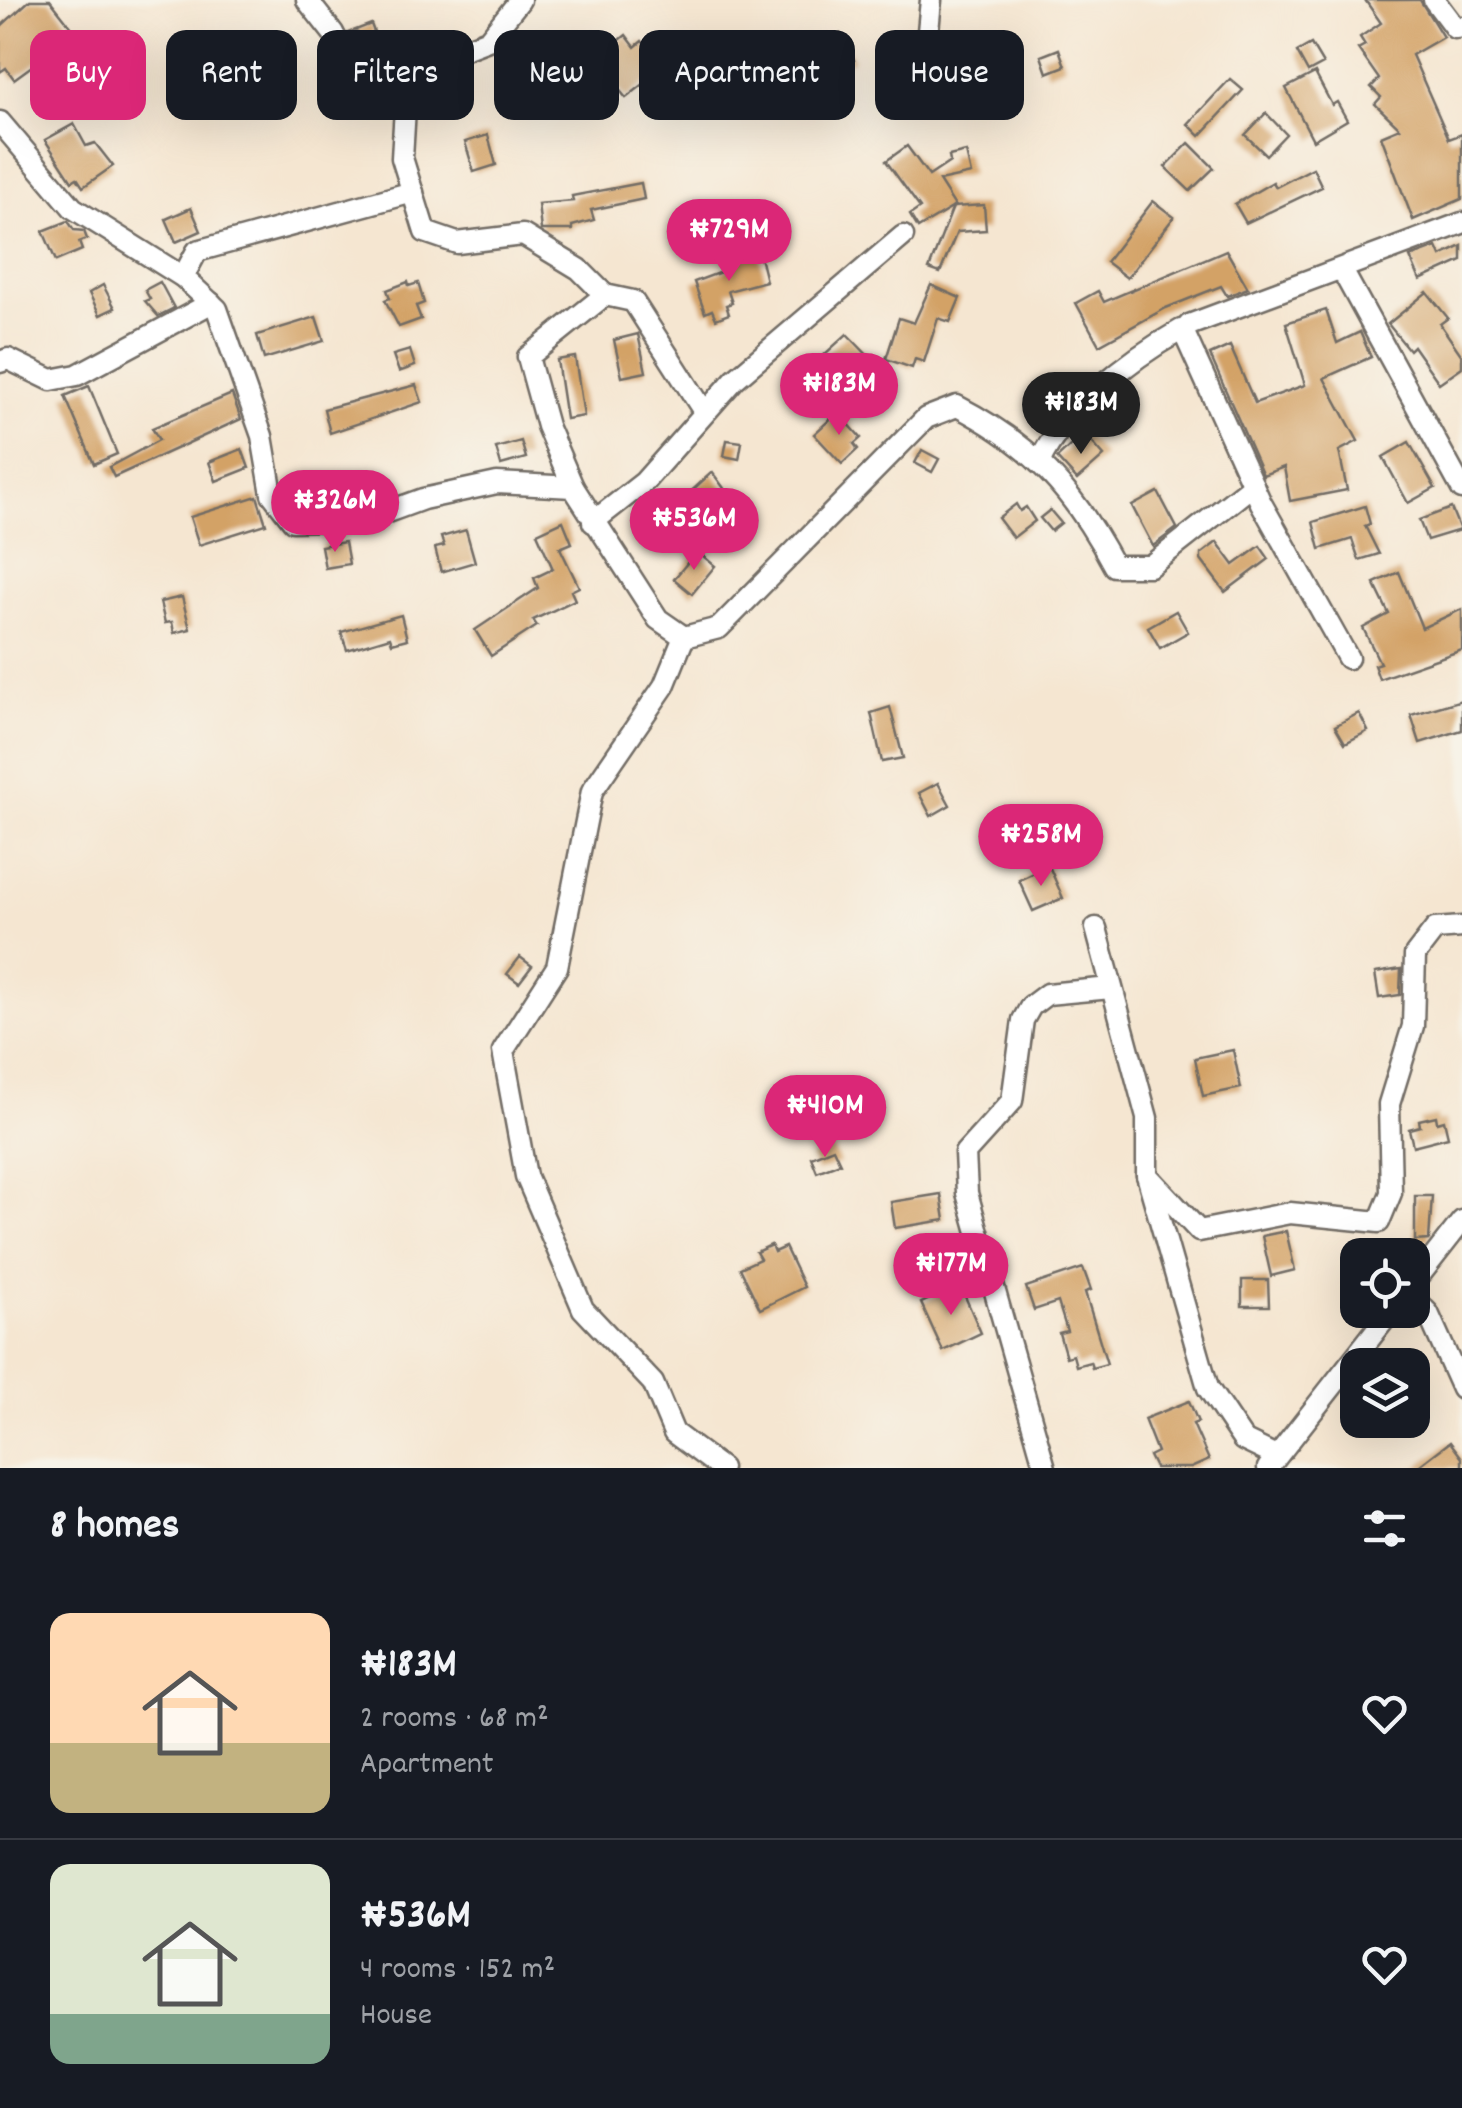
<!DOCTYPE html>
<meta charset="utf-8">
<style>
body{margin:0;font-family:Dekko,sans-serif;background:#242831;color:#f1f3f6;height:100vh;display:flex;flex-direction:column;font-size:38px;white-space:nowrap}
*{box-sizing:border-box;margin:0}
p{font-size:32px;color:#9ea1a6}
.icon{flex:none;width:55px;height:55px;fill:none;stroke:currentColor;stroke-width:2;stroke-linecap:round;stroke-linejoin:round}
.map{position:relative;height:1468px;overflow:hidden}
.drawer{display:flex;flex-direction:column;background:#171b24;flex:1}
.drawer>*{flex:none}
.top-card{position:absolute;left:30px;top:30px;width:1402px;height:90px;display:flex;gap:20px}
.tools{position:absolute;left:1340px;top:1238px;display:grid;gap:20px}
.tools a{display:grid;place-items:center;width:90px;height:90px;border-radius:20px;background:#171b24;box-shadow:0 10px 40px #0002;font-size:50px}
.price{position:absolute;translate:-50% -85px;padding:0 22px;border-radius:35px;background:#db2777;color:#fff;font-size:32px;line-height:65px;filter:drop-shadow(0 2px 5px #0008)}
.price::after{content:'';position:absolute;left:50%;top:60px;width:30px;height:22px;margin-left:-15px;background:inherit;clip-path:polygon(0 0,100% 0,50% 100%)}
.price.current{background:#222;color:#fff}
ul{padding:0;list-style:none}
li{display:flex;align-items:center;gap:30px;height:250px;padding:0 50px}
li+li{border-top:2px solid #363941}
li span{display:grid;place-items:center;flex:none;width:280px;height:200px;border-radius:20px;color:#555}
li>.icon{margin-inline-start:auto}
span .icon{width:120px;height:120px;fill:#fffc;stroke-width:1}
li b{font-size:42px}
h2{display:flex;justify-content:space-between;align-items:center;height:120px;padding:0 50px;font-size:42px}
.tag{padding:0 35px;border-radius:20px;background:#171b24;box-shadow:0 10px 40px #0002;font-size:35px;line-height:90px}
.tag.current{background:#db2777;color:#fff}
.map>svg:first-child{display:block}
</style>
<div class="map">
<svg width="1462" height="1468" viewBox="0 0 1462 1468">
<rect width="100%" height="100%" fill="#f7f3e8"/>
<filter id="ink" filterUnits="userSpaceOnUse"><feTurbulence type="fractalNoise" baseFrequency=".01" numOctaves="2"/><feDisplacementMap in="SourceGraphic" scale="20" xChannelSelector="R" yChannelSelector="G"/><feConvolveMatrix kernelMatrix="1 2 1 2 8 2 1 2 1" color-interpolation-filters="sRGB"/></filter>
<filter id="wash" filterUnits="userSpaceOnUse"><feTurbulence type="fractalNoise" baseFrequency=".0048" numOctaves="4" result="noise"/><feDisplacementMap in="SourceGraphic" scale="40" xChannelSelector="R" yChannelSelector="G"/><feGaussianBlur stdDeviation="2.25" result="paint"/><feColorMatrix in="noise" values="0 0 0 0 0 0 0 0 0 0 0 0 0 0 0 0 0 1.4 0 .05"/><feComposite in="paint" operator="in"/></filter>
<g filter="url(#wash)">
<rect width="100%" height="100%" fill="#f5e6d1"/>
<g id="blocks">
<g fill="#d3a266">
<path d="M30,0H50L106,71L84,86L58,47L14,79L6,68L0,72V27Z"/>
<path d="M1365,0H1420L1443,37L1412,55L1449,139L1462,134V199L1413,220L1381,136L1400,128L1375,104L1381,97L1371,87L1379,79L1358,49L1365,45L1360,37L1381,23Z"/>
<path d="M371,24L381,50L361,58L348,33Z"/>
<path d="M840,34L854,60L828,73L814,48Z"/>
<path d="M626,35L635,47L642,41L664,68L626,98L595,60Z"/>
<path d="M1311,44L1323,64L1308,72L1297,52Z"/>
<path d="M1059,49L1065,66L1047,73L1041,56Z"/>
<path d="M1315,73L1332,105L1337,102L1347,120L1313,140L1286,88Z"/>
<path d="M1230,79L1243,90L1200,136L1188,124Z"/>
<path d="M1266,113L1286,134L1266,155L1245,135Z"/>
<path d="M74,124L86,146L95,143L113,166L83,187L77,178L72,181L45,140Z"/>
<path d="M488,135L496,165L474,172L465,142Z"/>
<path d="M1189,143L1214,168L1190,191L1165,167Z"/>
<path d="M907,146L929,176L950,162L949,156L966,152L971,174L939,181L955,206L918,228L910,215L920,208L886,161Z"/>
<path d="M1313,168L1322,187L1246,223L1235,204L1273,182L1276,187Z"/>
<path d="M641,183L644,199L591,210L594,220L572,226V230H541L538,204L573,201L572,196Z"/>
<path d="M1153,201L1174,217L1127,278L1106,262Z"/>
<path d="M984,205L986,230L957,232L940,273L929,269L953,207Z"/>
<path d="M191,208L201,231L176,242L166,219Z"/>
<path d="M68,221L74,230L84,231L87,239L79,242L82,250L56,261L43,231Z"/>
<path d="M1462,246V261L1420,280L1410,257L1437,247L1441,256Z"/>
<path d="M1226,250L1248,288L1227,296L1221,286L1166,308L1099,345L1076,303L1098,291L1104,302Z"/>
<path d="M759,253L766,281L728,291L732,303L726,305L729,314L716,319L712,310L705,313L694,282L729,269L727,262Z"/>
<path d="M160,282L174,308L158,316L145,301L150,299L145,290Z"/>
<path d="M408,282L409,286L418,283L424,303L416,306L421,319L399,327L385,300L390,298L387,290Z"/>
<path d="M103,285L115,308L100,315L89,293Z"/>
<path d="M931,285L960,298L950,322L938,318L924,362L915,359L912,368L886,359L899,318L914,323Z"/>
<path d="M1427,292L1448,318L1440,324L1462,356V367L1439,383L1413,346L1409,350L1388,324Z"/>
<path d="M1326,310L1337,343L1360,332L1371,357L1324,378L1358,441L1339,451L1347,490L1290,501L1284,467L1263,475L1210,355L1230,346L1255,403L1305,385L1286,323Z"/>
<path d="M316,317L324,341L264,359L257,335Z"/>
<path d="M638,334L646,372L622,377L614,340Z"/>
<path d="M847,334L877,365L829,413L808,395L834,363L825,354Z"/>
<path d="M410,350L415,366L399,372L393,355Z"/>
<path d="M575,357L584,416L566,419L557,360Z"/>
<path d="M416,385L422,402L330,433L324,409Z"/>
<path d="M89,386L117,454L94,464L65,396Z"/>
<path d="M232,394L241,419L114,477L109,467L159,440L152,428Z"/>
<path d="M838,412L861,438L854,444L858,449L842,464L814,434Z"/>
<path d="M1084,433L1104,456L1077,480L1057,458Z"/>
<path d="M727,440L742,442L739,459L724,456Z"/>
<path d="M521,441L526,458L501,465L496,448Z"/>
<path d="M1409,442L1435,488L1408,503L1383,457Z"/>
<path d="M242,449L249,468L216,481L209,462Z"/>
<path d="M922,450L939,459L932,472L915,463Z"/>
<path d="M712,472L729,495L722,500L727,506L700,526L685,497Z"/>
<path d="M1158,492L1177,528L1153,546L1132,506Z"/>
<path d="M257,496L266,524L199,545L190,517Z"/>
<path d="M1016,504L1020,511L1026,507L1035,521L1013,538L998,518Z"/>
<path d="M1365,506L1370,524L1365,526L1379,554L1359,560L1352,539L1320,549L1313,522Z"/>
<path d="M1451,508L1460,530L1427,540L1419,520Z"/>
<path d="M1050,510L1061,523L1051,531L1040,518Z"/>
<path d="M563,521L572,543L560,548L579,587L571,591L575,600L533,620L537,626L491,656L475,630L538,588L534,578L553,569L537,533Z"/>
<path d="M466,530L475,562L441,572L435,548L444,546L441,537Z"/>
<path d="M345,542L349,564L325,568L321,546Z"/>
<path d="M1217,542L1234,565L1260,546L1269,559L1225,592L1201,560V554Z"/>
<path d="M697,551L715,566L692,594L674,579Z"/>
<path d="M1399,572L1422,628L1462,609V650L1379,679L1374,665L1380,663L1363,628L1389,614L1374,583Z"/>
<path d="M182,597L190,629L174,633L172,622L165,623L160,602Z"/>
<path d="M1176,611L1188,632L1160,648L1148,627Z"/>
<path d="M401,615L407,639L392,643L390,637L347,650L341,632Z"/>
<path d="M1462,700V730L1420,743L1411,715Z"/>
<path d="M890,707L903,758L882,762L871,713Z"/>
<path d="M1359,713L1368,731L1345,743L1335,726Z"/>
<path d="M938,783L950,805L931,816L919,793Z"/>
<path d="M1049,866L1063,898L1033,911L1019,880Z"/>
<path d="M520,957L532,966L519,983L507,974Z"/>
<path d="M1401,969L1400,995L1379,998L1375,973Z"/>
<path d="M1233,1050L1241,1088L1203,1096L1195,1058Z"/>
<path d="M1436,1116L1437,1122L1444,1120L1448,1137L1413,1146L1409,1129L1420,1126L1419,1120Z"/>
<path d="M833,1148L840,1163L817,1172L811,1157Z"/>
<path d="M941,1194L945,1220L895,1228L891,1202Z"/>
<path d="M1415,1196H1432L1429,1240L1415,1241Z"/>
<path d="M1286,1231L1295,1270L1271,1276L1262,1236Z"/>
<path d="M771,1245L774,1252L785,1247L804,1287L760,1309L740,1268L760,1259L756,1252Z"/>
<path d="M1083,1268L1091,1290L1085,1292L1107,1364L1092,1368L1090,1362L1076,1366L1073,1355L1066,1357L1059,1333L1067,1331L1058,1302L1034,1310L1026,1287Z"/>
<path d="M1242,1280H1268L1269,1306H1242Z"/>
<path d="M960,1285L981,1333L943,1351L921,1303Z"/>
<path d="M1189,1401L1198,1422L1193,1424L1209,1460L1191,1468H1155L1149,1456L1157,1452L1144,1419Z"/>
<path d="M1450,1442L1462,1458V1468H1416Z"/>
</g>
</g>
</g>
<g filter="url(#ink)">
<use href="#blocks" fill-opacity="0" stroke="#726c65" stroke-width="2.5"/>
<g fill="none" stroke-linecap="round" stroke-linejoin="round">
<defs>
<g id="minor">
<path d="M307,0L333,33L358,81L406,91"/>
<path d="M520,0L488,40L428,63L406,91L402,158L425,232L457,243L523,235L579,269L605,295L528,357L547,426L573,487"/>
<path d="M1434,0L1455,28L1462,27"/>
<path d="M925,63L931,0"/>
<path d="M0,122L73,208L183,277L217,309L262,436L272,494L293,521L368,519L423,499L497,483L573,487L658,619L684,637L719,628L926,418L957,406C1034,446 1074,491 1114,566H1150L1253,485"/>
<path d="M1342,270L1462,489"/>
<path d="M183,277L197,251L413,192"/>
<path d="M605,295L633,301L703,410"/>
<path d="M0,362L8,359L51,380L77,375L211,303"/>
<path d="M1039,463C1063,410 1130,359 1181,330L1184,333"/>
<path d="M593,522L644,482L735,379L903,236"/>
<path d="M684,637L664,686L592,791L557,967L503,1051L526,1176L583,1309L653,1383L674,1433L721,1468"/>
<path d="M1348,658L1261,503L1184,333L1189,325L1462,223"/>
<path d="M1096,928L1147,1118V1175L1208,1388L1243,1440L1276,1456"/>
<path d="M1147,1175L1199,1231L1290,1213L1379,1222L1391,1193L1389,1104L1413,1026L1415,955L1435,929L1462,927"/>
<path d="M1412,1285L1462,1221"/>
<path d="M1412,1297L1428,1313L1462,1389"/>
<path d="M1045,1468L967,1193L965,1153L1012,1101L1023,1020L1031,1006L1047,994L1111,988"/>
<path d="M1268,1468L1392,1310"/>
</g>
</defs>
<use href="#minor" stroke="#726c65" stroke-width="25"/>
<use href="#minor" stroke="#fff" stroke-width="20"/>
</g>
</g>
</svg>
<div class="tools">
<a><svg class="icon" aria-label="locate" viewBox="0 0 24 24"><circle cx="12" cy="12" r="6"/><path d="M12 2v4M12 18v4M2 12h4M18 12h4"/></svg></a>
<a><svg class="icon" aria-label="layers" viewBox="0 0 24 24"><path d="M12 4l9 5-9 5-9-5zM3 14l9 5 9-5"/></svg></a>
</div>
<b class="price" style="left:729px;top:284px">₦729M</b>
<b class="price" style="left:839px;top:438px">₦183M</b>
<b class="price current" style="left:1081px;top:457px">₦183M</b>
<b class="price" style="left:335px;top:555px">₦326M</b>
<b class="price" style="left:694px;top:573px">₦536M</b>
<b class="price" style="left:1041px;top:889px">₦258M</b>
<b class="price" style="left:825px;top:1160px">₦410M</b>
<b class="price" style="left:951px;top:1318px">₦177M</b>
<div class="top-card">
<a class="tag current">Buy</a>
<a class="tag">Rent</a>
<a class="tag">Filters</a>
<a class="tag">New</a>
<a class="tag">Apartment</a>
<a class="tag">House</a>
</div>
</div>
<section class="drawer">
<h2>8 homes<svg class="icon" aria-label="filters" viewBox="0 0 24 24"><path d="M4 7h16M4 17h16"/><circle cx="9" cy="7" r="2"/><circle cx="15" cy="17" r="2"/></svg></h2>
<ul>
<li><span style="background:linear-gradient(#ffd9b3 65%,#c2b280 0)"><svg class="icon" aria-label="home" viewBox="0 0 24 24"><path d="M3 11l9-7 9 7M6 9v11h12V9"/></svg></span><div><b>₦183M</b><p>2 rooms · 68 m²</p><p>Apartment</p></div><svg class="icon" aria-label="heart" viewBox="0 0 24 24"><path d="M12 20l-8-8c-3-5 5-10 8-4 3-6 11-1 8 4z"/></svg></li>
<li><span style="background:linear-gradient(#dfe7d0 75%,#7fa58c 0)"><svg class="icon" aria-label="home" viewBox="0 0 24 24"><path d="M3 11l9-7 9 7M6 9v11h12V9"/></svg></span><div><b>₦536M</b><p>4 rooms · 152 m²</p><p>House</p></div><svg class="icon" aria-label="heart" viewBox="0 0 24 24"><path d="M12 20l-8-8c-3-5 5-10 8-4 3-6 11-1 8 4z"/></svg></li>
</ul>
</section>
